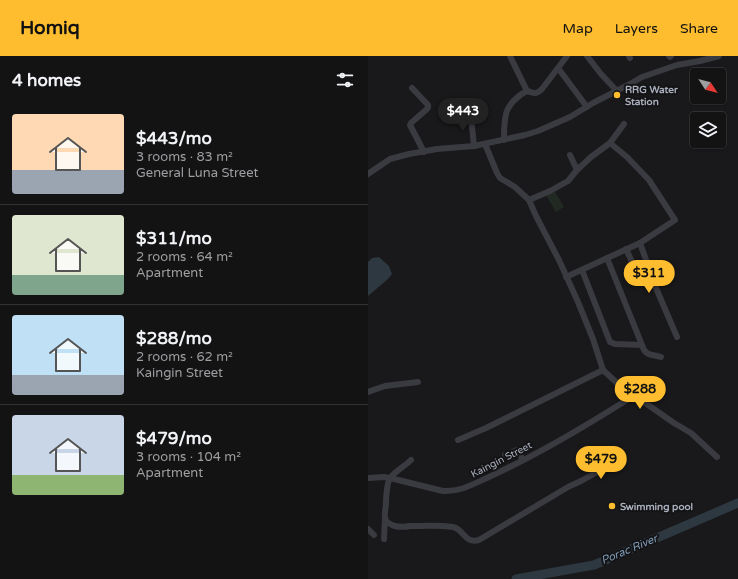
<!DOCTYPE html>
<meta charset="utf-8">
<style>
body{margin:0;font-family:"Varela Round",sans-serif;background:#202022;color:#f1f3f6;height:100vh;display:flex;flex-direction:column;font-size:15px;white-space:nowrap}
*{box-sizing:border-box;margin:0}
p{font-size:13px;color:#9d9ea0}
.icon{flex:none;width:22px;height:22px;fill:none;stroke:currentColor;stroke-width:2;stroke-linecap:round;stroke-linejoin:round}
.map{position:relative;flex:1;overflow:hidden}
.drawer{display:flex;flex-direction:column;background:#131314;width:368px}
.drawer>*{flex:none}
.needle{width:26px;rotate:126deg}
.buttons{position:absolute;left:322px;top:12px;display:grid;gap:8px}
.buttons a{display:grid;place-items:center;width:36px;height:36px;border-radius:4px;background:#131314;box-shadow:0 1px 3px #0004,0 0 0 1px #323234;font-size:20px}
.price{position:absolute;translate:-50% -34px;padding:0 9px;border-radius:14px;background:#fdbd2f;color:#111;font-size:13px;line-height:26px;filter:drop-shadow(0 1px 2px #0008)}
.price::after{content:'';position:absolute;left:50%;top:24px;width:12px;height:9px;margin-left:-6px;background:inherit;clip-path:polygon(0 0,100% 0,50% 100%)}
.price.current{background:#222;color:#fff}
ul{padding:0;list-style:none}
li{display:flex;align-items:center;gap:12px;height:100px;padding:0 12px}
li+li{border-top:1px solid #323234}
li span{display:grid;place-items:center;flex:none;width:112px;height:80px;border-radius:4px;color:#555}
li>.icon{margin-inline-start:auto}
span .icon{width:48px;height:48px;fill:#fffc;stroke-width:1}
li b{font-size:17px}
h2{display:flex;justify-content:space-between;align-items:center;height:48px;padding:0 12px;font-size:17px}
header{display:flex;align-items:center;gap:24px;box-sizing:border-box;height:56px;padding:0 20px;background:#fdbd2f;color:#111}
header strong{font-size:19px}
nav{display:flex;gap:22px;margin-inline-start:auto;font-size:14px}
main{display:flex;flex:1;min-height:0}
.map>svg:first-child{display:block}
</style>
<header>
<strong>Homiq</strong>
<nav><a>Map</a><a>Layers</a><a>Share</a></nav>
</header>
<main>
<section class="drawer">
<h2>4 homes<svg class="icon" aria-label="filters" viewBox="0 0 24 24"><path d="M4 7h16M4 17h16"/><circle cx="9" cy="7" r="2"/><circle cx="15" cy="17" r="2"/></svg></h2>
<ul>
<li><span style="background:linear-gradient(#ffd9b3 70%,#9aa5b1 0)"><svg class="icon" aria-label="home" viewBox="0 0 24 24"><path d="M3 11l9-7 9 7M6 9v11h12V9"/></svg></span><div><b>$443/mo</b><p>3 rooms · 83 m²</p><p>General Luna Street</p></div></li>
<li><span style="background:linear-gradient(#dfe7d0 75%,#7fa58c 0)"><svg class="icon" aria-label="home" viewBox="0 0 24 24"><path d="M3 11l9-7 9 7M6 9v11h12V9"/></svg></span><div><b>$311/mo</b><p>2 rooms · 64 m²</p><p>Apartment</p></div></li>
<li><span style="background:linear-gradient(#bfe0f5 75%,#9aa5b1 0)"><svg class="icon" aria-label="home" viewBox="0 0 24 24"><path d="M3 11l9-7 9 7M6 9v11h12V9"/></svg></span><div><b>$288/mo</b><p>2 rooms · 62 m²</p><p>Kaingin Street</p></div></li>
<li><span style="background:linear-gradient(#c9d6e8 75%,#8fb573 0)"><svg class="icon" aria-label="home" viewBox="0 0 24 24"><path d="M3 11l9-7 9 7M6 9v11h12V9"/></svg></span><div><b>$479/mo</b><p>3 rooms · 104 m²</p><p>Apartment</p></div></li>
</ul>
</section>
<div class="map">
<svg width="370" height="523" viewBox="0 0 370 523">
<rect width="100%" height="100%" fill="#19191b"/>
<path fill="#202a22" d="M186,134L196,151L188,156L178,139Z"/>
<path fill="#2e3841" d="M11,201L21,210L24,218L20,223L0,240V206L4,202Z"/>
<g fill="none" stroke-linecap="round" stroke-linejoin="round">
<path stroke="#2e3841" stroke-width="9" d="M148,523L226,509L370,447"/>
<g stroke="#3a3a41" stroke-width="6">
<path d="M142,0L159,35"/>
<path d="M219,0L233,18L249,35"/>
<path d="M261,0L262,2"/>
<path d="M301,0L302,1L303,0"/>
<path d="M190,12L219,51"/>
<path d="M44,32L60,49V51L59,53L43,67L42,69L56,96"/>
<path d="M103,61L106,90"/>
<path d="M136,84C136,76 136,66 138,58C140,49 150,39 159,35C166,37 168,39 174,33L199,0"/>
<path d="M117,88L129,117L132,122L147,131L161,144L168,160L191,204L210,246L225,283L235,314L262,339L273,344L306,367L323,377L349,401"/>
<path d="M202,99L209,114"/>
<path d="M0,118L22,103L41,98L69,93L106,90L157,79L170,75L202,61L225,47L262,28L274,21L309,9L332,5L351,0"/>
<path d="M161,144L182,135L200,125L209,114L223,101L242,87L256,68"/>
<path d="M272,187L288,232L309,281"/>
<path d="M258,193L265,208"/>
<path d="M239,202L274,289"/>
<path d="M214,214L242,286L247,288L274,289C277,300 283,298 293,301"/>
<path d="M198,221L272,187L307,164L281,124L259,101L242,87"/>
<path d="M0,336L17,330L50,326"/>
<path d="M90,384L118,372L235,314"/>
<path d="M137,399L149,394L155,404"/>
<path d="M43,404C38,409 25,417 22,422C19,427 18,441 18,447C18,450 16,459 17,462C18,466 23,469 27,470C31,471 37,471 42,470C56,470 71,469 85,471C97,474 96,488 111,484L200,431L213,425L240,410"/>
<path d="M0,422L16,421L22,422L75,435C93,436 105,428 121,421C167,400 211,374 254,347L259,344L262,339"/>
<path d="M0,473L6,479"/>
<path d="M16,483L17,462"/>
</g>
</g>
<g fill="#fdbd2f" stroke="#141416" stroke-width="1.5">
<circle cx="249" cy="39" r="4"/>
<circle cx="244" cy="450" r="4"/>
</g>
<g text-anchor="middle" stroke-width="4" stroke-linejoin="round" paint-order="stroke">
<g font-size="10" font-weight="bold" fill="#aaafbc" stroke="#141416" text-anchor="start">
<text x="257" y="37">RRG Water<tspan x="257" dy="12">Station</tspan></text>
<text x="252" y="454">Swimming pool</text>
</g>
<g font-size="10" fill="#aaafbc" stroke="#141416">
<text transform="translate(133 403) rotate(-27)" y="4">Kaingin Street</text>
</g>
<g font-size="11" font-style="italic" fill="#809cb8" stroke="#141416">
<text transform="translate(261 493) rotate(-23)" y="4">Porac River</text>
</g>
</g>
</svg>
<div class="buttons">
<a><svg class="needle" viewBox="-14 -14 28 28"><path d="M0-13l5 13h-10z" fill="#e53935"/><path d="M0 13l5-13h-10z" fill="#9d9ea0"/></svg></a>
<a><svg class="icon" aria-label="layers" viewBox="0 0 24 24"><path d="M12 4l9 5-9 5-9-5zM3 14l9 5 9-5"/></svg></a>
</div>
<b class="price current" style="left:95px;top:76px">$443</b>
<b class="price" style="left:281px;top:238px">$311</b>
<b class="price" style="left:272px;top:354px">$288</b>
<b class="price" style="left:233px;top:424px">$479</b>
</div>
</main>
